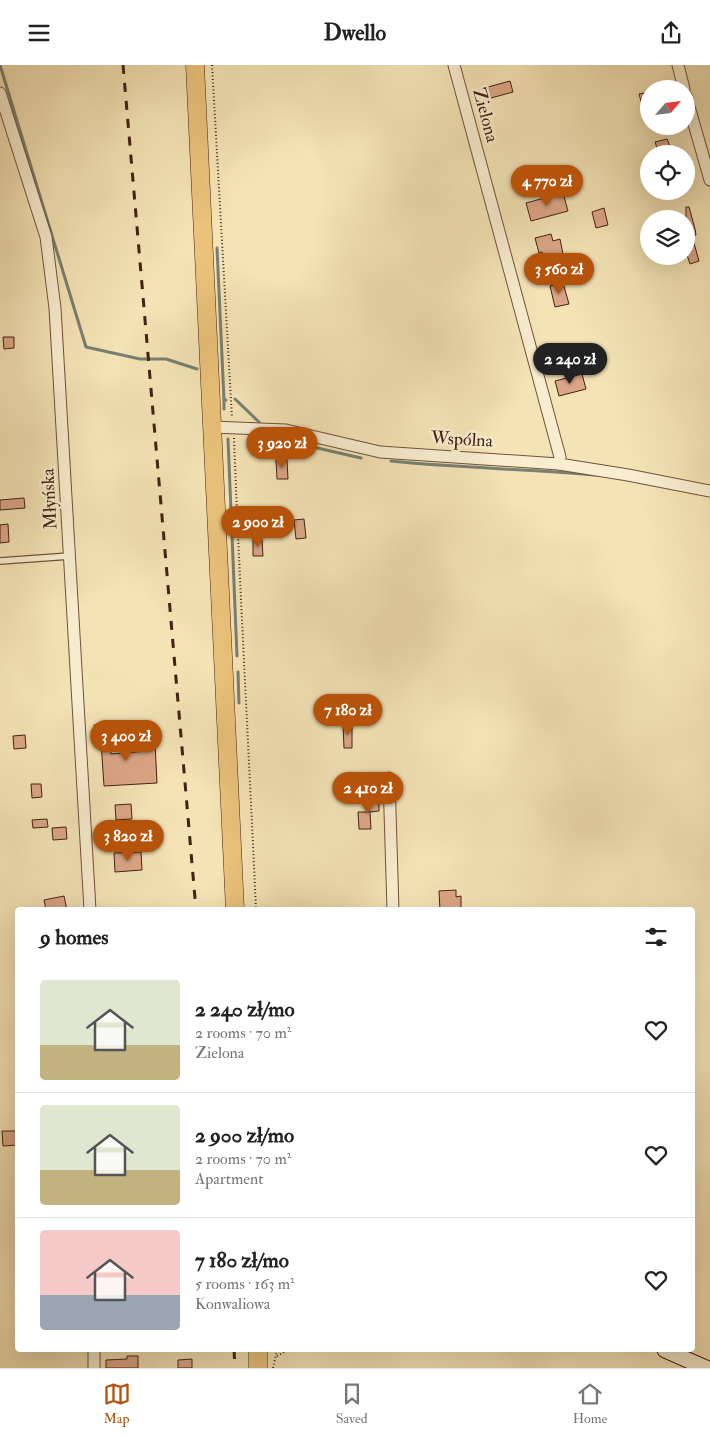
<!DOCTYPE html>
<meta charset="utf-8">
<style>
body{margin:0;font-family:"IM FELL Double Pica",serif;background:#f6f6f6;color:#222;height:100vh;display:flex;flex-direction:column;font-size:19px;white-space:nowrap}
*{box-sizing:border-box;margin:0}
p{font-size:16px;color:#767676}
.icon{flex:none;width:28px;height:28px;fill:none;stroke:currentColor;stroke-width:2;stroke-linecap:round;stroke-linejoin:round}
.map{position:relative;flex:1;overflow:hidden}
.side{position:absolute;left:15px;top:842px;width:680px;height:445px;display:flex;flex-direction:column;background:#fff;border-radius:5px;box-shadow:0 5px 20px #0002}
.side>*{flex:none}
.needle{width:32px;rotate:62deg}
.buttons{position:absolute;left:640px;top:15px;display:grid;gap:10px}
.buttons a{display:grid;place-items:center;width:55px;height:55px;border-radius:50%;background:#fff;box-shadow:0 5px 20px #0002;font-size:25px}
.price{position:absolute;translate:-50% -42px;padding:0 11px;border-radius:18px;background:#b45309;color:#fff;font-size:16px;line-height:32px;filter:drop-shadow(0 1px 2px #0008)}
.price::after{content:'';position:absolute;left:50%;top:30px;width:15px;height:11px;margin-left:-8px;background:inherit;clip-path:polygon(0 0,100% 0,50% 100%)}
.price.selected{background:#222;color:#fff}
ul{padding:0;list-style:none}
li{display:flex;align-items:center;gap:15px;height:125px;padding:0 25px}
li+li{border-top:1px solid #e0e0e0}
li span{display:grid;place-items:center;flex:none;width:140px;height:100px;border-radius:5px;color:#555}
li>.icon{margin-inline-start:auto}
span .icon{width:60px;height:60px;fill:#fffc;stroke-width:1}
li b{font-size:21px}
h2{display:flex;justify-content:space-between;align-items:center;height:60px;padding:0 25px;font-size:21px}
header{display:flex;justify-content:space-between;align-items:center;height:65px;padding:0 25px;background:#fff;font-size:22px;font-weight:700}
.tab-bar{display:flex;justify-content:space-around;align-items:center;height:70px;border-top:1px solid #e0e0e0;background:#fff;font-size:14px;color:#767676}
.tab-bar a{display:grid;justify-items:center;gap:2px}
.tab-bar .selected{color:#b45309}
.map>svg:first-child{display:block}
</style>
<header><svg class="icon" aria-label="menu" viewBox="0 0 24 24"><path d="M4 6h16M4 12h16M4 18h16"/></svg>Dwello<svg class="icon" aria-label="share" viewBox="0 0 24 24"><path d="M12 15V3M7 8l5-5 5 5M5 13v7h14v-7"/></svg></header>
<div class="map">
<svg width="710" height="1303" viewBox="0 0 710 1303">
<rect width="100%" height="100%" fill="#f4e3b5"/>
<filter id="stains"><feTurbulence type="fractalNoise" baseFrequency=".004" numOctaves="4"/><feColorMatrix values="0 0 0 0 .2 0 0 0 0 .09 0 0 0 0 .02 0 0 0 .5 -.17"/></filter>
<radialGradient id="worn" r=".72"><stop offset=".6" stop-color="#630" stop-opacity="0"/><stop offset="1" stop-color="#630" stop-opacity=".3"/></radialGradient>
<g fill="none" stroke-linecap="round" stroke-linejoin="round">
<g stroke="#787f73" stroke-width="3">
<path d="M0,0L86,282L140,294H166L197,304"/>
<path d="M217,183L224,335H226"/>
<path d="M235,334L259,357"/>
<path d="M224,344V335"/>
<path d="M228,374L237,591"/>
<path d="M278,374L361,393"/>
<path d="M391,396C459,403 528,404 596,410"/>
<path d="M238,607L239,638"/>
</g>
</g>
<g fill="#dca686" stroke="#432114">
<path d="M510,16L513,27L491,33L488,22Z"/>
<path d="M649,27V54L646,55L639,29Z"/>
<path d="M667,74L673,89H659L655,77Z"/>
<path d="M563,128L568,146L531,156L526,138Z"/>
<path d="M686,142H689L695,164L696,170L692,171L699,196L690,199L686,187Z"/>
<path d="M604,143L608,160L596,163L592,147Z"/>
<path d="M551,169L553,176L560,174L563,189L554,191L556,199L546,202L542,187L539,188L535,173Z"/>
<path d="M563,218L569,239L555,242L550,221Z"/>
<path d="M3,272H14V283L4,284Z"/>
<path d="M582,309L586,324L559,331L555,316Z"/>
<path d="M276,395H287L288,414H277Z"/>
<path d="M24,433L25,443L0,445V435Z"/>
<path d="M304,454L306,473L296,474L294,455Z"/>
<path d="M8,459L9,477L0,478V460Z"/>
<path d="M253,475H262L263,491H253Z"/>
<path d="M352,658V683H344L343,659Z"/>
<path d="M110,659L111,689L147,686L146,678H155L157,718L104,721L101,677H95L94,660Z"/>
<path d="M25,670L26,683L14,684L13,671Z"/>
<path d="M31,719H41L42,732L32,733Z"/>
<path d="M368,733H379V746L370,747L371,764H359L358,747H369Z"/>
<path d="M131,739L132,754L116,755L115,740Z"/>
<path d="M47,754L48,762L33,763L32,755Z"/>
<path d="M66,762L67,774L53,775L52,763Z"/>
<path d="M141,787L142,805L115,807L114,788Z"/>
<path d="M456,825V832L461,831V845H440L439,826Z"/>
<path d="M64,831L67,845H46L44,835Z"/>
<path d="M2,1066H18V1080L3,1081Z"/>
<path d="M127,1291H138V1303H106V1295L127,1294Z"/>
<path d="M192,1294V1303H178V1295Z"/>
</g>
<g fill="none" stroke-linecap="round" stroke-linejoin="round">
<defs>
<path id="lane" d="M0,496L70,491"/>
<g id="street">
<path d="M454,0L560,392L559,399"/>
<path d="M678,0L684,24"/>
<path d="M0,28L46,172L55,243L90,845"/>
<path d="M686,31L710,115"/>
<path d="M212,362L286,365L380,387L559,399L628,410L710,426"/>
<path d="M389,713L393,845"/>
<path d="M94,1285V1303"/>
</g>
<path id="secondary" d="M665,1285L706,1303"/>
<g id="primary">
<path d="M195,0L235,845"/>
<path d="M258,1285V1303"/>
</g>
</defs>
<use href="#lane" stroke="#6f523c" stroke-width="8"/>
<use href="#street" stroke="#6f523c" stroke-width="13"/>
<use href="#secondary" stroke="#432114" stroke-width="17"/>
<use href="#primary" stroke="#432114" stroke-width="19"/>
<g stroke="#432114" stroke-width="2" stroke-dasharray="1 2.5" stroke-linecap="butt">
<path d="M212,0L232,353"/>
<path d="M234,373C240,530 249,688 256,845"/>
<path d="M277,1291L288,1285"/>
<path d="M273,1303L277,1285"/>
</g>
<use href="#lane" stroke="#f8edcf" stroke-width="5.5"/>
<use href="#street" stroke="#f8edcf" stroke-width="11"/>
<use href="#secondary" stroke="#f8edcf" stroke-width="15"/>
<use href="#primary" stroke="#eac27a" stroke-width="18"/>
<g stroke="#432114" stroke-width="3" stroke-dasharray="9 9" stroke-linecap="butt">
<path d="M123,0L196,845"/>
<path d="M234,1285L235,1303"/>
</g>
</g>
<g text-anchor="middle" stroke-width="5" stroke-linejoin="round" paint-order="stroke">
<g font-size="18" fill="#432114" stroke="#f8edcf">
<text transform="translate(486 50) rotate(75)" y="6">Zielona</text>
<text transform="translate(462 374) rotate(3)" y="6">Wspólna</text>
<text transform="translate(49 434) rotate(-93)" y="6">Młyńska</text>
</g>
</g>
<rect width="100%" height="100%" filter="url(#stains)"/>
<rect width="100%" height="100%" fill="url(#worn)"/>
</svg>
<div class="buttons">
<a><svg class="needle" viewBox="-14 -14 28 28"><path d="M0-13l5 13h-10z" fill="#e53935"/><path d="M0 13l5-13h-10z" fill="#767676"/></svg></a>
<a><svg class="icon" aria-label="locate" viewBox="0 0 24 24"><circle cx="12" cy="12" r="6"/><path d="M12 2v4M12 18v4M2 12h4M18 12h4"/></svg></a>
<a><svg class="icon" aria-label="layers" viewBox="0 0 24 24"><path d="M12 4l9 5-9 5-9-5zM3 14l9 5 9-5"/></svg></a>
</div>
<b class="price" style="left:547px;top:142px">4 770 zł</b>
<b class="price" style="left:559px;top:230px">3 560 zł</b>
<b class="price selected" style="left:570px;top:320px">2 240 zł</b>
<b class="price" style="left:282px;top:404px">3 920 zł</b>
<b class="price" style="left:258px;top:483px">2 900 zł</b>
<b class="price" style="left:348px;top:671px">7 180 zł</b>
<b class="price" style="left:126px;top:697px">3 400 zł</b>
<b class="price" style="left:368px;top:749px">2 410 zł</b>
<b class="price" style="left:128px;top:797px">3 820 zł</b>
<section class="side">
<h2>9 homes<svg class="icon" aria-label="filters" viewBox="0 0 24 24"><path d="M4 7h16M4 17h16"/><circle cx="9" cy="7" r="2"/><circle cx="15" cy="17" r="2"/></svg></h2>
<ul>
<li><span style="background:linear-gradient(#dfe7d0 65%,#c2b280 0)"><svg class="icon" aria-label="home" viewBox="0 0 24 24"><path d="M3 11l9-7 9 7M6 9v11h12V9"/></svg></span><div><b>2 240 zł/mo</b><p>2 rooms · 70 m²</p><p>Zielona</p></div><svg class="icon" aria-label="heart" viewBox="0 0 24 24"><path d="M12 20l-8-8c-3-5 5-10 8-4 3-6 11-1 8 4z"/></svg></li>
<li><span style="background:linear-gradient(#dfe7d0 65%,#c2b280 0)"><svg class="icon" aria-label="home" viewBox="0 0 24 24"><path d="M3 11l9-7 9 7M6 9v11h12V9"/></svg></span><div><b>2 900 zł/mo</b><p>2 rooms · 70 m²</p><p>Apartment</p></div><svg class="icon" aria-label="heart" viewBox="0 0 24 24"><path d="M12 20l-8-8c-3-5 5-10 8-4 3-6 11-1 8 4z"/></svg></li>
<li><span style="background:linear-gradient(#f6c9c9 65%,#9aa5b1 0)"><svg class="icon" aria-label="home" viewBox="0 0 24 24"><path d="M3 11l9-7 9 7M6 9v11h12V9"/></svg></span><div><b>7 180 zł/mo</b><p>5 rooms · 163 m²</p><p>Konwaliowa</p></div><svg class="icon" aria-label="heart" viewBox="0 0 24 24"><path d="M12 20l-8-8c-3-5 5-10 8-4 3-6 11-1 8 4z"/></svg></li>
</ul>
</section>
</div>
<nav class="tab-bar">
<a class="selected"><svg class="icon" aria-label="map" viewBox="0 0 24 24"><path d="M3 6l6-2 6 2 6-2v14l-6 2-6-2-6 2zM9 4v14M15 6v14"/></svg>Map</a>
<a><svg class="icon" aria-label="saved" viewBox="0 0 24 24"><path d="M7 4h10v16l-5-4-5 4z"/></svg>Saved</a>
<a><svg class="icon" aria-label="home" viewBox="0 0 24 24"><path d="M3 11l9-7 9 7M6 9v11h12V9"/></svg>Home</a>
</nav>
